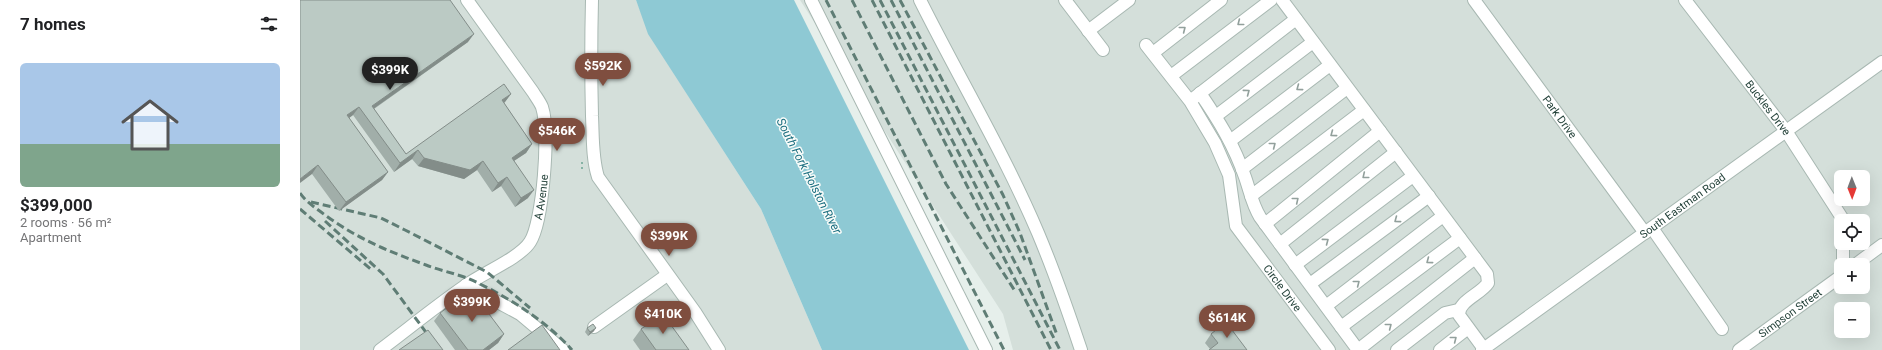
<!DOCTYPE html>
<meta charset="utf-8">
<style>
body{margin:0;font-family:Roboto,sans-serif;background:#f2f2f2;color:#202124;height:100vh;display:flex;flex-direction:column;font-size:15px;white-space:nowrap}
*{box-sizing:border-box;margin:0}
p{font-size:13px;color:#757577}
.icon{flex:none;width:22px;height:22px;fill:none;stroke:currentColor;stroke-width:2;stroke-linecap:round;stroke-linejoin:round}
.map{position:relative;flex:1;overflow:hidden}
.panel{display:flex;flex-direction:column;background:#fff;width:300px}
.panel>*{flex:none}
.needle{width:26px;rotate:179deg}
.fabs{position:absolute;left:1534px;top:170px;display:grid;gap:8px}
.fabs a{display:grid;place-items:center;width:36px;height:36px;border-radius:6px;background:#fff;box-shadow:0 4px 16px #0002;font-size:20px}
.price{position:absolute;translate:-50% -34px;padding:0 9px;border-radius:14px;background:#7f4e3f;color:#fff;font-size:13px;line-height:26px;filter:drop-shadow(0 1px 2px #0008)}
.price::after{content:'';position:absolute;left:50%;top:24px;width:12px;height:9px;margin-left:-6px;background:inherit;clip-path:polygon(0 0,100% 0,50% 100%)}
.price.on{background:#222;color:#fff}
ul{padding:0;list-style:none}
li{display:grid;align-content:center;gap:8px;height:212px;padding:0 20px}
li span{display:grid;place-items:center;height:124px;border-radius:6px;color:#555}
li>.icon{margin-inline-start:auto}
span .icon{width:72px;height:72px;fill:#fffc;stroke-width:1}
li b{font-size:17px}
h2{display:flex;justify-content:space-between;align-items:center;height:48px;padding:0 20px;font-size:17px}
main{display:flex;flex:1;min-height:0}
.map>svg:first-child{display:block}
</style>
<main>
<section class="panel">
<h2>7 homes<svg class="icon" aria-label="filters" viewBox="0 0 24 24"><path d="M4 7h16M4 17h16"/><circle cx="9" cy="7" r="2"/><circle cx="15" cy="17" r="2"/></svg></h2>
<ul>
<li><span style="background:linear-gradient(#a9c7e8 65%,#7fa58c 0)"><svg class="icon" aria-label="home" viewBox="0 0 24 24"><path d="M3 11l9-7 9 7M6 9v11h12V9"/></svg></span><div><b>$399,000</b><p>2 rooms · 56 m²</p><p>Apartment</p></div></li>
</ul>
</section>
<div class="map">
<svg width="1582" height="350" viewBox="0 0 1582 350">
<rect width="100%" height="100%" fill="#e6efeb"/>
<g fill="#d4dfda" fill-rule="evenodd">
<path d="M0,0H336L351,38L461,209L522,350H0Z"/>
<path d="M500,0H1582V350H713L703,314ZM1541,177H1563V199H1541ZM1541,221H1563V243H1541ZM1541,265H1563V287H1541ZM1541,309H1563V331H1541Z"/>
</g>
<path fill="#8ec9d4" d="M336,0H494L669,350H522L461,209L348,34Z"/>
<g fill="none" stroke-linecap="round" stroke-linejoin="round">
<defs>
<g id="minor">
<path d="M292,0C291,39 291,77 292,116C293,136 292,158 298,177L395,312L419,350"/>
<path d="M511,0L686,350"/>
<path d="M620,0C659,78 704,153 738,233C754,271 768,311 781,350"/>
<path d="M765,0L803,50"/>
<path d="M982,0L1187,274L1188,283C1181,294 1158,301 1159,315L1184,349"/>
<path id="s1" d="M1174,0L1345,233"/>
<path id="s2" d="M1385,0L1486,131L1544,221"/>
<path d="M788,31L829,0"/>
<path id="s3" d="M846,45L890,101L915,143L929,175L936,226L1029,350"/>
<path d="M853,53L921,0"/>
<path d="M871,76L971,0"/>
<path d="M900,93C919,121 934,145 945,177C950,191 952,204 960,217L1058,350L1175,258"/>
<path d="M894,98L996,19"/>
<path d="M916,116L1013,42"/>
<path d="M930,141L1030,65"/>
<path d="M942,169L1047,88"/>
<path d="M951,196L1064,110"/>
<path d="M965,224L1080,131"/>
<path d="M1352,228L1422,329"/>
<path d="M980,244L1096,152"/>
<path d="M995,265L1113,176"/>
<path d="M1543,265V243"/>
<path d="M1555,265L1582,245"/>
<path d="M1010,284L1129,196"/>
<path d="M166,285L220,314L263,350"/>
<path d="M1026,306L1143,216"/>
<path d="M294,327L367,275"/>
<path d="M1041,327L1160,238"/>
<path id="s4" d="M80,350C108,329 136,306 165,286C181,274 220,258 230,242C243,222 250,131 242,107C240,102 236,97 233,92L167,0"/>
<path d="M1097,350L1145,313L1158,310"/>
<path d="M1140,350L1168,328"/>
<path id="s5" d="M1182,350L1582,62"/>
<path id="s6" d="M1439,350L1541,276"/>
</g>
</defs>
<use href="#minor" stroke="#a8b8b2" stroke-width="14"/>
<path stroke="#86b3a5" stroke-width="2" stroke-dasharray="2 3" stroke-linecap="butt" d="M282,169V161"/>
<use href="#minor" stroke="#fff" stroke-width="12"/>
<g stroke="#5f7d75" stroke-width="3" stroke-dasharray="8 4" stroke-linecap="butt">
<path d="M526,0L704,350"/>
<path d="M552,0L646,184L715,291"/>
<path d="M572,0L751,350"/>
<path d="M580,0L760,350"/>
<path d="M591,0L725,260"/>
<path d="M600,0L703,195L720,233L757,335"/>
<path d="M0,193C7,203 16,208 25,215C56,238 90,252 126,265C139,270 153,273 167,278C202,293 247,321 272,350"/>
<path d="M11,202L81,218L105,230L187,272L230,308"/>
<path d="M0,209L73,271"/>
<path d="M25,221L83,274L139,350"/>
</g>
</g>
<g fill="#a1aea9">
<path d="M0,0L168,42L74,109L106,154L211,94L204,103L232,144L226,153L214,161L228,198L215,207L201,186L192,192L177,170L164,179L118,166L112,159L94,172L53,115L49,118L88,172L82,180L39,211L12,174Z"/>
<path d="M140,313L204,334L198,343L189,350H155L134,321Z"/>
<path d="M287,328L294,331L288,336L285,332Z"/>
<path d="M341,329L389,350H340L333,340Z"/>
<path d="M911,334L947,350L910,349L905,343Z"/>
</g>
<g fill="#838d89">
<path d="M174,34L168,42L66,114L72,106Z"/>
<path d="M211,94L205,102L196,109L202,100Z"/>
<path d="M59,107L53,115L41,124L47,115Z"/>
<path d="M232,144L226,153L206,166L212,158Z"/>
<path d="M118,150L112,159L94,172L100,163Z"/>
<path d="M124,158L183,161L177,170L164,179L118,166Z"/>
<path d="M18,165L12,174L0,183V179Z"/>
<path d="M88,172L82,180L39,211L46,202Z"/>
<path d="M207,177L201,186L192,192L198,183Z"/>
<path d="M234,190L228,198L215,207L221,198Z"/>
<path d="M296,328L294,331L288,336L290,332Z"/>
<path d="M204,334L198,343L189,350H183Z"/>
</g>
<g fill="#bbcac4" stroke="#838d89">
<path d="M0,0H150L174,34L72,106L106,154L204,84L211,94L202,100L232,144L212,158L234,190L221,198L207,177L198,183L183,161L170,170L124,158L118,150L100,163L59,107L47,115L88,172L46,202L18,165L0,179Z"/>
<path d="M171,290L204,334L183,350H168L140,313Z"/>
<path d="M363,314L389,350H356L341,329Z"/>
<path d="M926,322L947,350H909L918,343L911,334Z"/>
<path d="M293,324L296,328L290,332L287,328Z"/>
<path d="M242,325L260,350H208Z"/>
<path d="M128,330L143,350H99Z"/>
</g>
<defs><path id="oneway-chevron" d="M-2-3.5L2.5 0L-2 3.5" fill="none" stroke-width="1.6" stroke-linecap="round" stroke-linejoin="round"/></defs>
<g stroke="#92a09c">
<use href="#oneway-chevron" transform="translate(940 23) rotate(142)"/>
<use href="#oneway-chevron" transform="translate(883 29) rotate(-38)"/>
<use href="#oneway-chevron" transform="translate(999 88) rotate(143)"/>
<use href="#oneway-chevron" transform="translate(947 92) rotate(-37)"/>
<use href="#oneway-chevron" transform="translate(1033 134) rotate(143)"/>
<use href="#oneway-chevron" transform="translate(973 145) rotate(-38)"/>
<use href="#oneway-chevron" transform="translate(1065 176) rotate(141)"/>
<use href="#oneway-chevron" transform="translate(996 200) rotate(-39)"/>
<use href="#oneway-chevron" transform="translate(1097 220) rotate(143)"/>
<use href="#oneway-chevron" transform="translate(1026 241) rotate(-37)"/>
<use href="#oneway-chevron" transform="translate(1129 261) rotate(143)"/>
<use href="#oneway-chevron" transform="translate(1057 283) rotate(-38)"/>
<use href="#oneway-chevron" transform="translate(1089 326) rotate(-38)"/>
<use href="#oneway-chevron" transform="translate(1154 339) rotate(-38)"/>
</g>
<g text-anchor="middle" stroke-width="3" stroke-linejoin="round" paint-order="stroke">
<g font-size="11" fill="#24423a" stroke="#f7fbf9">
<text dy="4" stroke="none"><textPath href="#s2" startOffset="136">Buckles Drive</textPath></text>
<text dy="4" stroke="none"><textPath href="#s1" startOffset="145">Park Drive</textPath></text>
<text dy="4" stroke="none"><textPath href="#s4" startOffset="232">A Avenue</textPath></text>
<text dy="4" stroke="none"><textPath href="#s5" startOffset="247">South Eastman Road</textPath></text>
<text dy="4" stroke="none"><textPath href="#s3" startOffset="284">Circle Drive</textPath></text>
<text dy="4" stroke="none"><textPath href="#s6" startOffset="63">Simpson Street</textPath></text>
</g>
<g font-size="12" font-style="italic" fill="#1c6f80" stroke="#f7fbf9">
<text transform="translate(509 176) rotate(63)" y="4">South Fork Holston River</text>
</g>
</g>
</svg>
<div class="fabs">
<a><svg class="needle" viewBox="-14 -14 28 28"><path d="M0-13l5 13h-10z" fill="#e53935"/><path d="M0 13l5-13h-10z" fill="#757577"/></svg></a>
<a><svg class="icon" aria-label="locate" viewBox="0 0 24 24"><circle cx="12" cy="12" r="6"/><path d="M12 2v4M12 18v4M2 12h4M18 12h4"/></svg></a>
<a>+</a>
<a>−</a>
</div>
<b class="price" style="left:303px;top:87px">$592K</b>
<b class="price on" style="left:90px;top:91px">$399K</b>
<b class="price" style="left:257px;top:152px">$546K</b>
<b class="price" style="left:369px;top:257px">$399K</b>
<b class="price" style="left:172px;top:323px">$399K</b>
<b class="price" style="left:363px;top:335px">$410K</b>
<b class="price" style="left:927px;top:339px">$614K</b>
</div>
</main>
